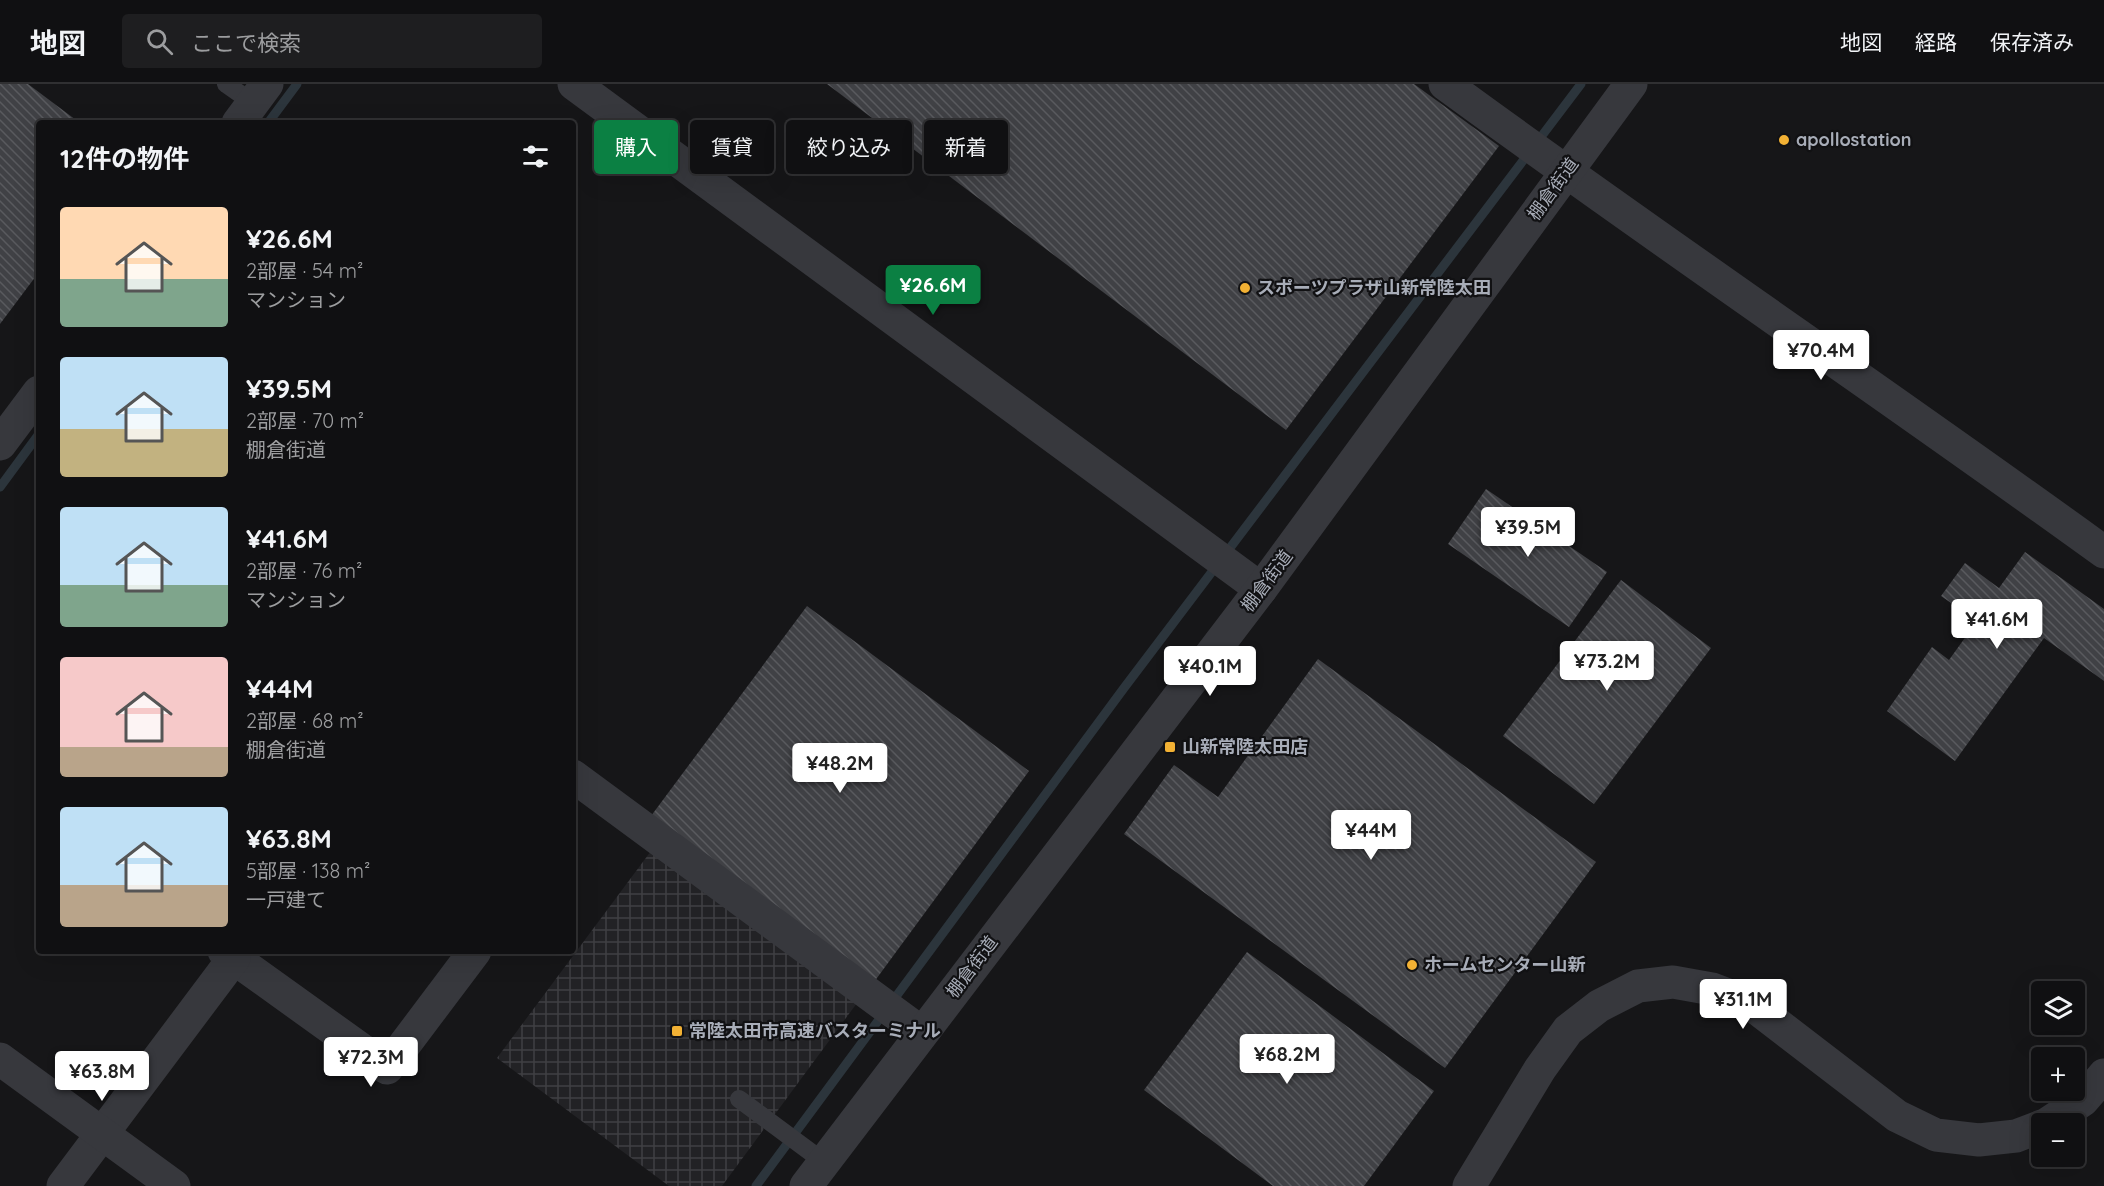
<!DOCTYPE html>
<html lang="ja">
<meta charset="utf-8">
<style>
body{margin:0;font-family:Quicksand,"Noto Sans JP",sans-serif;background:#1e1e20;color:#f1f3f6;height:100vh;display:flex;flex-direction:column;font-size:22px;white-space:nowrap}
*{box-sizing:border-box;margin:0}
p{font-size:20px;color:#9c9d9f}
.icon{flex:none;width:33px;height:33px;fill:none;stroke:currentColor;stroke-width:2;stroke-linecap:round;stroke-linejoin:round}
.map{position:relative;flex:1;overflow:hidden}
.sheet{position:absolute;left:36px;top:36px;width:540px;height:834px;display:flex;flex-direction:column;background:#101012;border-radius:6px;box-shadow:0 6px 24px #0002,0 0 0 2px #303032}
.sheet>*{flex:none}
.hud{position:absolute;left:594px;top:36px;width:570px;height:54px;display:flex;gap:12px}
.fabs{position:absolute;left:2031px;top:897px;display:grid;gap:12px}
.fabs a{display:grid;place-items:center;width:54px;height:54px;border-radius:6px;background:#101012;box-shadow:0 6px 24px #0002,0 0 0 2px #303032;font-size:30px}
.price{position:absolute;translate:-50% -51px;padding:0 14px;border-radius:6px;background:#fff;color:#222;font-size:20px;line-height:39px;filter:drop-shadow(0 2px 3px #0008)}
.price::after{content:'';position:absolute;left:50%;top:36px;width:18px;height:14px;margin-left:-9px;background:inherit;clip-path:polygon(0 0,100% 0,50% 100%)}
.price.current{background:#0b8043;color:#fff}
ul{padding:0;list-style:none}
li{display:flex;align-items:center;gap:18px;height:150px;padding:0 24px}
li span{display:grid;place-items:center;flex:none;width:168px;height:120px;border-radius:6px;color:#555}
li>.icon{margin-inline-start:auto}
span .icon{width:72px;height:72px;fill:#fffc;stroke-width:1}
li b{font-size:26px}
h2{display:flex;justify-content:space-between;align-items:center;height:72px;padding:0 24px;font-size:26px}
.chip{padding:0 21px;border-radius:6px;background:#101012;box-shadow:0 6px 24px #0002,0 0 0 2px #303032;font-size:21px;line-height:54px}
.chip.current{background:#0b8043;color:#fff}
header{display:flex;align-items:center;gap:36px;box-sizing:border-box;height:84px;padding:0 30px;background:#101012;border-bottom:2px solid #303032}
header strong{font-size:28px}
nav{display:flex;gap:33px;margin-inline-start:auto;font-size:21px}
.search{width:420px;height:54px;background:#1e1e20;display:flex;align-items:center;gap:15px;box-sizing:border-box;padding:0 21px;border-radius:6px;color:#9c9d9f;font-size:22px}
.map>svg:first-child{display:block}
</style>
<header>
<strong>地図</strong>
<div class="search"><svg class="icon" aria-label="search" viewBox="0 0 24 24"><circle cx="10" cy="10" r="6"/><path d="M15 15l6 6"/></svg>ここで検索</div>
<nav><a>地図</a><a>経路</a><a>保存済み</a></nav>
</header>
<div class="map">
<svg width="2104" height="1102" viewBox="0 0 2104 1102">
<defs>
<pattern id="industrial-grid" width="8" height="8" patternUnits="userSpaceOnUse" patternTransform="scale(1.5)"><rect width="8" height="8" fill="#222225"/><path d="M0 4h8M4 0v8" fill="none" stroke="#3f3f43"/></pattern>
<pattern id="building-back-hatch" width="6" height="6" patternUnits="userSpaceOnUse" patternTransform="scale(1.5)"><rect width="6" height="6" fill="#404145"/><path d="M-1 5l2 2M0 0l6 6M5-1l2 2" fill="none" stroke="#595a5e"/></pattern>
</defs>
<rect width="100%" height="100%" fill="#161618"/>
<path fill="url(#industrial-grid)" d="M651,767L857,919L722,1102H669L497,974Z"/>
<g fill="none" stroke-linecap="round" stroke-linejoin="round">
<g stroke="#2c353c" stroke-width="9">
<path d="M268,39L297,0"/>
<path d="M0,403L39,350"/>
<path d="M756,1102L1124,604L1581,0"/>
</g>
</g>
<g fill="url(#building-back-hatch)">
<path d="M0,0H28L80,39H39V188L0,240Z"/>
<path d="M827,0H1414L1499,62L1286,346Z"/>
<path d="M1486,405L1607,488L1569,543L1448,460Z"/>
<path d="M2025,468L2104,525V597L2044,554L1955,677L1887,627L1932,563L1949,576L1977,537L1941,512L1965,479L1999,504Z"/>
<path d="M1621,496L1711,564L1594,720L1503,652Z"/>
<path d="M807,522L1029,687L874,898L651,732Z"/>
<path d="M1318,575L1596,778L1445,984L1124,750L1174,681L1218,713Z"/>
<path d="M1247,868L1434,1007L1364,1102H1273L1144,1006Z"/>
</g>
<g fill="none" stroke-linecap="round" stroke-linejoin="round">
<g stroke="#37383d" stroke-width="18">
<path d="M226,0L253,19"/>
<path d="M739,1015L824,1078"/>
</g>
<g stroke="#37383d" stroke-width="33">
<path d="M574,0L1261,505"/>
<path d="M238,39L267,0"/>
<path d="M0,360L39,308"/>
<path d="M573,692L922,949"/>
<path d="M224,867L387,984L475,867"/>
<path d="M63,1102L234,874"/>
</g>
<g stroke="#37383d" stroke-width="33">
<path d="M1445,0C1662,159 1886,310 2104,468"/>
<path d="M0,975L174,1102"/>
<path d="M2047,1040L2083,1016L2104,991"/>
<path d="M806,1102L1261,505L1631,0"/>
<path d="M1469,1102L1540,985L1568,946L1599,922L1638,902L1673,898L1712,905L1751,920L1897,1032L1936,1051L1979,1056L2016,1052L2042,1042"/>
</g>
</g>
<g fill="#f2b134" stroke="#111113" stroke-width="2">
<circle cx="1784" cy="56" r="6"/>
<circle cx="1245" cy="204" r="6"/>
<rect x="1164" y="657" width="12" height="12" rx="3"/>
<circle cx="1412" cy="881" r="6"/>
<rect x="671" y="941" width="12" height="12" rx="3"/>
</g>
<g text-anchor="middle" stroke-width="4.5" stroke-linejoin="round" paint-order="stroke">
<g font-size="18" font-weight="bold" fill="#a8adb8" stroke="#111113" text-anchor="start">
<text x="1796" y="62">apollostation</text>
<text x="1257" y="210">スポーツプラザ山新常陸太田</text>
<text x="1182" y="669">山新常陸太田店</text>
<text x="1424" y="887">ホームセンター山新</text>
<text x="689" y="953">常陸太田市高速バスターミナル</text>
</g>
<g font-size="18" fill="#a8adb8" stroke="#111113">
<text transform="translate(1553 105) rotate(-54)" y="6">棚倉街道</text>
<text transform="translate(1267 497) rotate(-53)" y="6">棚倉街道</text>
<text transform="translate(972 883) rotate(-53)" y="6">棚倉街道</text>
</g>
</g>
</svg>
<div class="fabs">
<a><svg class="icon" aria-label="layers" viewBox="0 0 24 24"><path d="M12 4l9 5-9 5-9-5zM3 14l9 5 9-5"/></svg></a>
<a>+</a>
<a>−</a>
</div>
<b class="price current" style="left:933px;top:232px">¥26.6M</b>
<b class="price" style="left:1821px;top:297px">¥70.4M</b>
<b class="price" style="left:1528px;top:474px">¥39.5M</b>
<b class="price" style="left:1997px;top:566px">¥41.6M</b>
<b class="price" style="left:1607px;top:608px">¥73.2M</b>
<b class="price" style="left:1210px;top:613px">¥40.1M</b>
<b class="price" style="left:840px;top:710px">¥48.2M</b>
<b class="price" style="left:1371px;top:777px">¥44M</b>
<b class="price" style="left:1743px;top:946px">¥31.1M</b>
<b class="price" style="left:1287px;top:1001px">¥68.2M</b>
<b class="price" style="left:371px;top:1004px">¥72.3M</b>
<b class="price" style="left:102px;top:1018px">¥63.8M</b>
<div class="hud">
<a class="chip current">購入</a>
<a class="chip">賃貸</a>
<a class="chip">絞り込み</a>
<a class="chip">新着</a>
</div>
<section class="sheet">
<h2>12件の物件<svg class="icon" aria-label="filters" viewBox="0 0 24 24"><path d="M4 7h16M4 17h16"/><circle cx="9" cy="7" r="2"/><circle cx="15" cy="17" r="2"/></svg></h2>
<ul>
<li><span style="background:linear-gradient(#ffd9b3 60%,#7fa58c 0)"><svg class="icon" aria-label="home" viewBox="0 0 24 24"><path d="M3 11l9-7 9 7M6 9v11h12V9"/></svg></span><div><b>¥26.6M</b><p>2部屋 · 54 m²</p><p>マンション</p></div></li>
<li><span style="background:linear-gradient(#bfe0f5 60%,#c2b280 0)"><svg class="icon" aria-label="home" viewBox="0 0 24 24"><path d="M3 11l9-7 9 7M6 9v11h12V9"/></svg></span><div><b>¥39.5M</b><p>2部屋 · 70 m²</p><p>棚倉街道</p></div></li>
<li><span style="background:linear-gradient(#bfe0f5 65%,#7fa58c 0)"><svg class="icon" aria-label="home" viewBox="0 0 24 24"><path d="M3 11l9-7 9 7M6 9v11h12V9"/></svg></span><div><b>¥41.6M</b><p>2部屋 · 76 m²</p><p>マンション</p></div></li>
<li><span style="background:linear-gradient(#f6c9c9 75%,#b9a48a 0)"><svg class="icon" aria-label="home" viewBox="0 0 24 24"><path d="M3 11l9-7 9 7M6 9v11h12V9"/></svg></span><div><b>¥44M</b><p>2部屋 · 68 m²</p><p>棚倉街道</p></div></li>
<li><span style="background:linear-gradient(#bfe0f5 65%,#b9a48a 0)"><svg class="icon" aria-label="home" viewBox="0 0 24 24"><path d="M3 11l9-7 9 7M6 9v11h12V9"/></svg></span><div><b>¥63.8M</b><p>5部屋 · 138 m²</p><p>一戸建て</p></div></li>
</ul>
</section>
</div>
